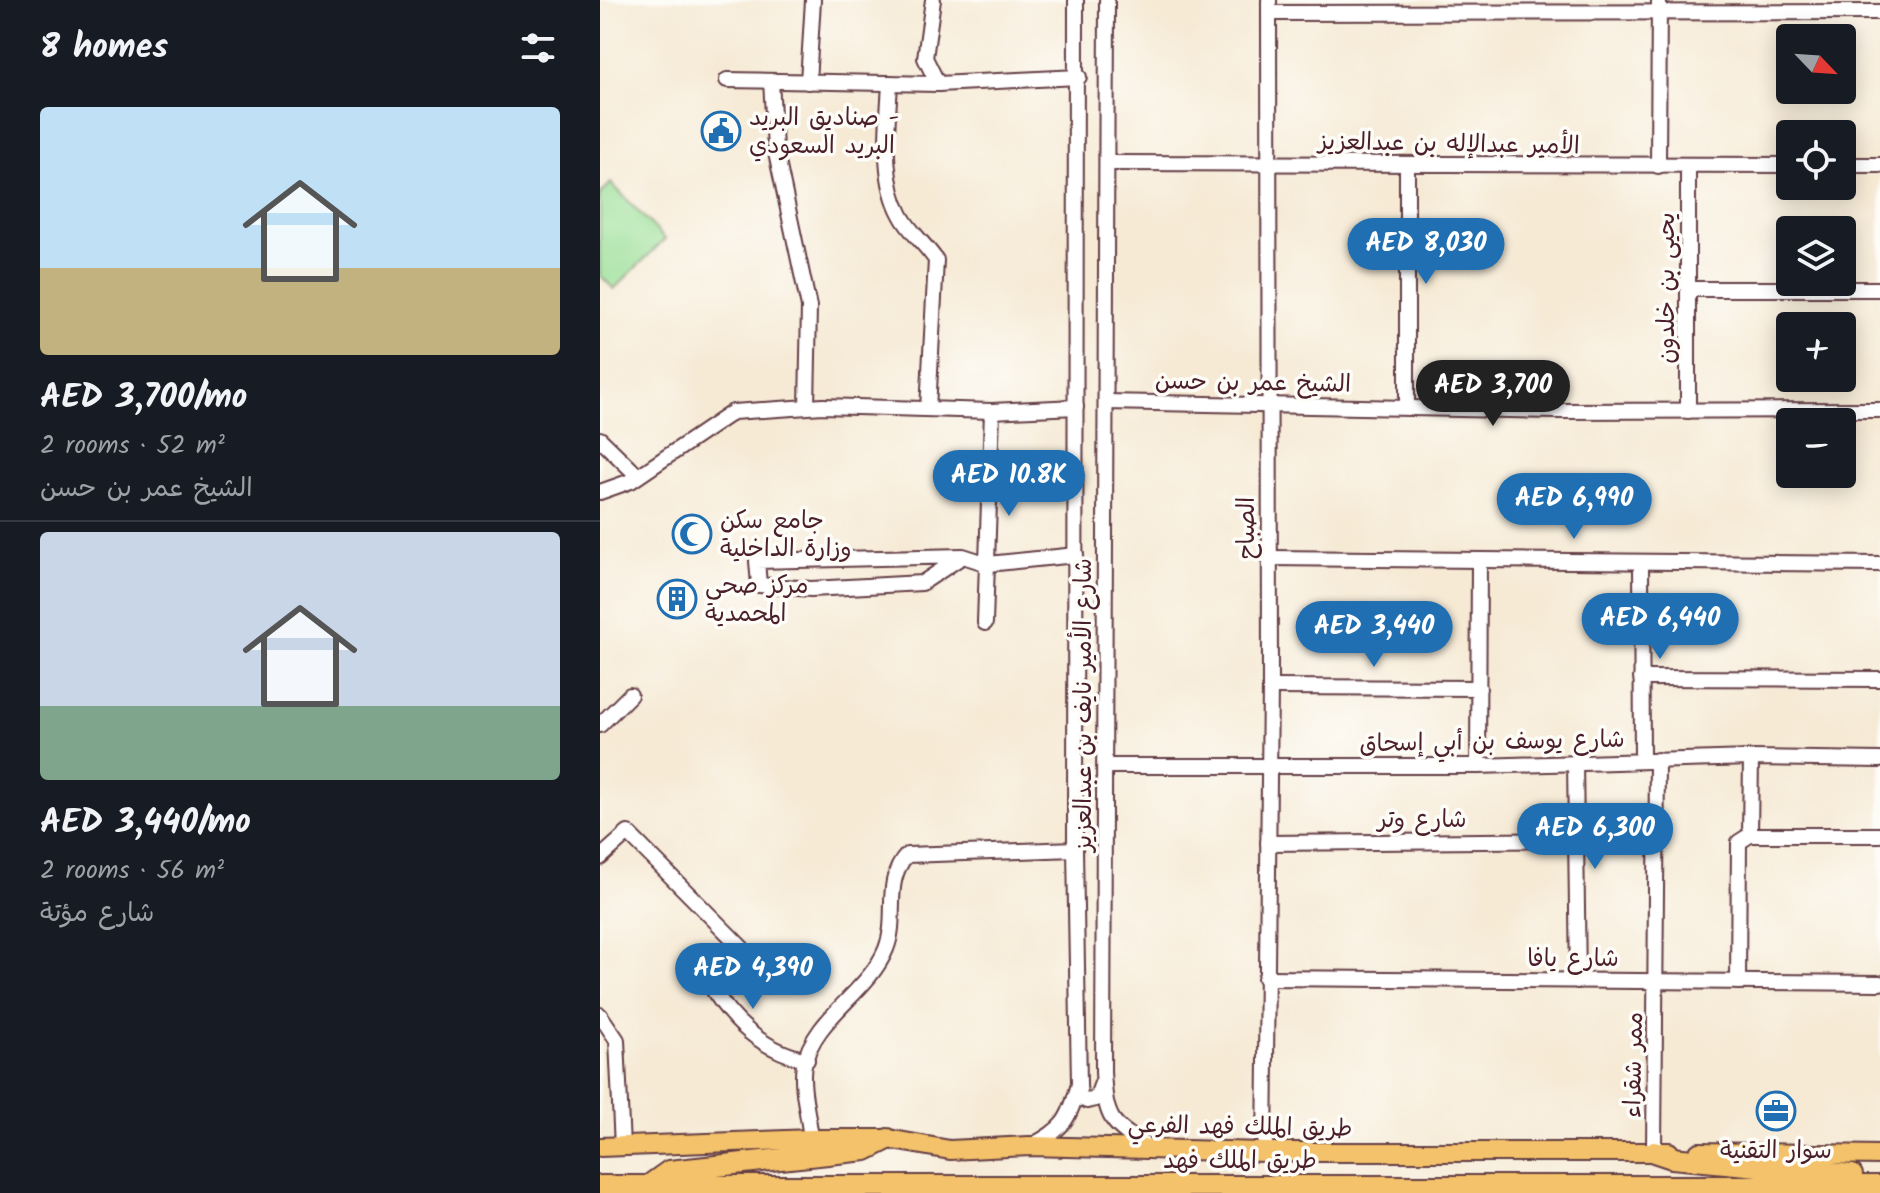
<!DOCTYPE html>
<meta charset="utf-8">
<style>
body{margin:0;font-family:Kalam,"Playpen Sans Arabic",sans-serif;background:#242831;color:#f1f3f6;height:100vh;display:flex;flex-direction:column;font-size:30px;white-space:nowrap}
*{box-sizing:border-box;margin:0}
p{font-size:26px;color:#9ea1a6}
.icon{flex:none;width:44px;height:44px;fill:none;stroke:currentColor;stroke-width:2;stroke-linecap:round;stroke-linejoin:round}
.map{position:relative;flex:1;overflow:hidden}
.side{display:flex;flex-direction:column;background:#171b24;width:600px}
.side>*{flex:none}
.needle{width:52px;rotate:115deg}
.tools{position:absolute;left:1176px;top:24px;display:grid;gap:16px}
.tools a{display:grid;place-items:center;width:80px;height:80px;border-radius:8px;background:#171b24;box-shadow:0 4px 20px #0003;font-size:40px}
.price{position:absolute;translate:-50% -68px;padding:0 18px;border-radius:28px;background:#1f6fb2;color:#fff;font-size:26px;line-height:52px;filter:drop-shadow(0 2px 4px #0008)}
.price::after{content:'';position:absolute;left:50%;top:48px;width:24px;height:18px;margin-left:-12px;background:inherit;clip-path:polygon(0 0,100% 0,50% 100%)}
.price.current{background:#222;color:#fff}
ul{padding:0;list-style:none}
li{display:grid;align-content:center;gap:16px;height:424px;padding:0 40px}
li+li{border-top:2px solid #363941}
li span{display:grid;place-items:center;height:248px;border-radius:8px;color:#555}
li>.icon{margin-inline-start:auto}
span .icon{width:144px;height:144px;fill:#fffc;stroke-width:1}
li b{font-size:34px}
h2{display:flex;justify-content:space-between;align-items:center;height:96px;padding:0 40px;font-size:34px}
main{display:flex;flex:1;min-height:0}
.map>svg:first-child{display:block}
</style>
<main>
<section class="side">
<h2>8 homes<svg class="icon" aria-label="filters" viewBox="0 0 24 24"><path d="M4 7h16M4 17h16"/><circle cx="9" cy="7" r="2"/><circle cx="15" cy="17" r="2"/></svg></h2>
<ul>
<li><span style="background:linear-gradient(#bfe0f5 65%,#c2b280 0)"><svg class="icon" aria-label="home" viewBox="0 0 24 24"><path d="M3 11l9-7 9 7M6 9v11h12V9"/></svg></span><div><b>AED 3,700/mo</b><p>2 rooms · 52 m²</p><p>الشيخ عمر بن حسن</p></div></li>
<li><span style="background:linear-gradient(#c9d6e8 70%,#7fa58c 0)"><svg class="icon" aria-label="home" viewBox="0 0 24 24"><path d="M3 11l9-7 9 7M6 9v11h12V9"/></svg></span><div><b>AED 3,440/mo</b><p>2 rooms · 56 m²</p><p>شارع مؤتة</p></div></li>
</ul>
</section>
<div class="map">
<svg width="1280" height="1193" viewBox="0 0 1280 1193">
<rect width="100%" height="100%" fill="#fdfcf7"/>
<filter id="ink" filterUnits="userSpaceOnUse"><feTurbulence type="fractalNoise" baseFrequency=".0125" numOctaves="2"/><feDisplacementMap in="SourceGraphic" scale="16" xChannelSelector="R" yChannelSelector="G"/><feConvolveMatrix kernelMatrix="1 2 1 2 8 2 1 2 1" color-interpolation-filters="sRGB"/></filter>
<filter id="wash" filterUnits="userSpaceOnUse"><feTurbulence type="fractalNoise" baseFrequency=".006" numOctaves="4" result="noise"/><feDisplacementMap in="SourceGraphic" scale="32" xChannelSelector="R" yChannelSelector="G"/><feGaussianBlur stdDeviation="1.8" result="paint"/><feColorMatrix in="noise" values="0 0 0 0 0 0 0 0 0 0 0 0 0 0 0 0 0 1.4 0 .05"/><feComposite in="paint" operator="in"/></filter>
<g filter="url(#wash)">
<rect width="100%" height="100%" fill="#f6ead5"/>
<path fill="#9adf97" stroke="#727f61" stroke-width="2" d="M11,183L65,239L14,289L0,275V195Z"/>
</g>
<g filter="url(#ink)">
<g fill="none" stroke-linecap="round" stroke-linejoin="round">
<defs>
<g id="minor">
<path d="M333,0L325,58L338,84"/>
<path d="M507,0L503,1072C506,1120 509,1123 550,1148"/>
<path d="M669,13L1280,12"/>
<path d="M127,80L338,84L479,77"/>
<path d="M171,81L175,148L209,307L207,406"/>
<path d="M208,82L213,0"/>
<path d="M290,83C288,125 280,177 301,215C309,231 326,245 336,260L328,409"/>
<path d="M508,163L1190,165"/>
<path d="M1242,165H1280"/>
<path d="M1058,166L1059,0"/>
<path d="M1088,166V411"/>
<path d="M1088,289H1280"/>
<path d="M506,402L959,411L1280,410"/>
<path d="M807,407V165"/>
<path d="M0,439L38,476"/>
<path d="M0,492L31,481L133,412L223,406L392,411L476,407"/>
<path d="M363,556L322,583L211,589L159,585L157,561L363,556L388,564L476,555"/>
<path d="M668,558L1280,564"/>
<path d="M1041,562L1042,760"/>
<path d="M385,623L392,411"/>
<path d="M1041,678L1280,679"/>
<path d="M670,687L879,688"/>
<path d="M0,725L30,695"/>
<path d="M975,762L978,981"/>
<path d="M506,766H878L1151,758L1280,760"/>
<path d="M878,766L879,560"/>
<path d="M1150,835H1280"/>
<path d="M668,843L976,840"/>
<path d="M0,858L28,833L142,948L109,983C132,1022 162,1050 207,1060"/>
<path d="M665,978L1280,983"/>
<path d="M1138,982L1139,842L1150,835L1151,758"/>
<path d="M0,1015L17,1040L22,1147"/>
<path d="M479,1085L480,1098L487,1101L496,1099L502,1083"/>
<path d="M211,1139C209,1117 200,1086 204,1065C214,1017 268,993 286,949C299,918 282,882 307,855L475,849"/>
<path d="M431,1146C464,1129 469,1120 479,1084L475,849L476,0"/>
<path d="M665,1152L670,687L669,0"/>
<path d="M1054,1152L1057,760"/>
</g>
<g id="major">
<path d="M0,1147L211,1139H288L350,1150L429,1146L665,1152H1069"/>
<path d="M1099,1152L1280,1155"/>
</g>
<g id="highway">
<path d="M1054,1152L1072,1158L1252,1175"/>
<path d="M0,1186H1280"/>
<path d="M48,1186L69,1171L266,1150L288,1139"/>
</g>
</defs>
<use href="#minor" stroke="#643d44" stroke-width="18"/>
<use href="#major" stroke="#643d44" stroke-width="22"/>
<use href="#highway" stroke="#643d44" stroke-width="24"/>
<use href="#minor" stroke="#fff" stroke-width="14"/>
<use href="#major" stroke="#f3c26a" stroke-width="18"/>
<use href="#highway" stroke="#f3c26a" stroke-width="20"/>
</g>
</g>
<defs>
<symbol id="civic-ring" viewBox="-11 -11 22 22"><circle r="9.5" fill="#fdfcf7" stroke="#1f6fb2" stroke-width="1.5"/><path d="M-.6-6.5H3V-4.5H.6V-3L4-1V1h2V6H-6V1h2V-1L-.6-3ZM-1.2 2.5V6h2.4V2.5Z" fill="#1f6fb2"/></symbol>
<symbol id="mosque-ring" viewBox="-11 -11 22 22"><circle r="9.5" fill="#fdfcf7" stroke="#1f6fb2" stroke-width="1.5"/><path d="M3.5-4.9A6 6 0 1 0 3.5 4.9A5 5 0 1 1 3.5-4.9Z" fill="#1f6fb2"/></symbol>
<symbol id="building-ring" viewBox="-11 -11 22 22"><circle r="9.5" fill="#fdfcf7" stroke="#1f6fb2" stroke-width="1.5"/><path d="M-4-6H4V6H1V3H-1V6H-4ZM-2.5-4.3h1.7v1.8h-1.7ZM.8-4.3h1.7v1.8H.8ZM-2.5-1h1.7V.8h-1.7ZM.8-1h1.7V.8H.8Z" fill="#1f6fb2"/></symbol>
<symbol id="office-ring" viewBox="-11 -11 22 22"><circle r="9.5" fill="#fdfcf7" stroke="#1f6fb2" stroke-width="1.5"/><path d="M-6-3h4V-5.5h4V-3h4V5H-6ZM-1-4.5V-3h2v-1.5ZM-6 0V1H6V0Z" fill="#1f6fb2"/></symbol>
</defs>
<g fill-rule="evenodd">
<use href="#civic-ring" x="99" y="109" width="44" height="44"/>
<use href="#mosque-ring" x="70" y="512" width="44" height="44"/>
<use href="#building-ring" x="55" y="577" width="44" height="44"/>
<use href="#office-ring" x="1154" y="1089" width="44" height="44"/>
</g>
<g text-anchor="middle" stroke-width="7" stroke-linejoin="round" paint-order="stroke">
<g font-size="24" fill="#4a1f2b" stroke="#fdfcf7" text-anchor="start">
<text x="149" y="125">صناديق البريد -<tspan x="149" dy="28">البريد السعودي</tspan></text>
<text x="120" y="528">جامع سكن<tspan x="120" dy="28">وزارة الداخلية</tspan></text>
<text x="105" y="593">مركز صحي<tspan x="105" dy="28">المحمدية</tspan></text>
<text x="1176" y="1158" text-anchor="middle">سوار التقنية</text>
</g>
<g font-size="24" fill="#4a1f2b" stroke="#fdfcf7">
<text transform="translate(849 143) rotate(1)" y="8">الأمير عبدالإله بن عبدالعزيز</text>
<text transform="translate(1066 288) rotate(-90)" y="8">يحيى بن خلدون</text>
<text transform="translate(653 382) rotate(1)" y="8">الشيخ عمر بن حسن</text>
<text transform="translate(646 528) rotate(-90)" y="8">الصباح</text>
<text transform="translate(483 705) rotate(-90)" y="8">شارع الأمير نايف بن عبدالعزيز</text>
<text transform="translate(892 741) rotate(-1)" y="8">شارع يوسف بن أبي إسحاق</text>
<text x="822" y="827">شارع وتر</text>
<text x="973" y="966">شارع يافا</text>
<text transform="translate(1033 1065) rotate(-89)" y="8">ممر شقراء</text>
<text transform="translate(640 1126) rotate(1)" y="8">طريق الملك فهد الفرعي</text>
<text x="640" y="1168">طريق الملك فهد</text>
</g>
</g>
</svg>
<div class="tools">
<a><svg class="needle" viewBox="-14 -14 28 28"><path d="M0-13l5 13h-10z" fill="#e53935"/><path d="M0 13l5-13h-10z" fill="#9ea1a6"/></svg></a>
<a><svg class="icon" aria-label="locate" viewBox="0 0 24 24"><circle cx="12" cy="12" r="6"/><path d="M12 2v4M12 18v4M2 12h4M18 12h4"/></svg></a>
<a><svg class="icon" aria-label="layers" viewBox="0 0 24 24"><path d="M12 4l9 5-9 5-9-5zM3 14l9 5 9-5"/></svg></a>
<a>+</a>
<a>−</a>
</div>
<b class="price" style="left:826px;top:286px">AED 8,030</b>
<b class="price current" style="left:893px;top:428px">AED 3,700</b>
<b class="price" style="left:409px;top:518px">AED 10.8K</b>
<b class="price" style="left:974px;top:541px">AED 6,990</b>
<b class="price" style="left:1060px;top:661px">AED 6,440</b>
<b class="price" style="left:774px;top:669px">AED 3,440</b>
<b class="price" style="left:995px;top:871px">AED 6,300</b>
<b class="price" style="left:153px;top:1011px">AED 4,390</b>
</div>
</main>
